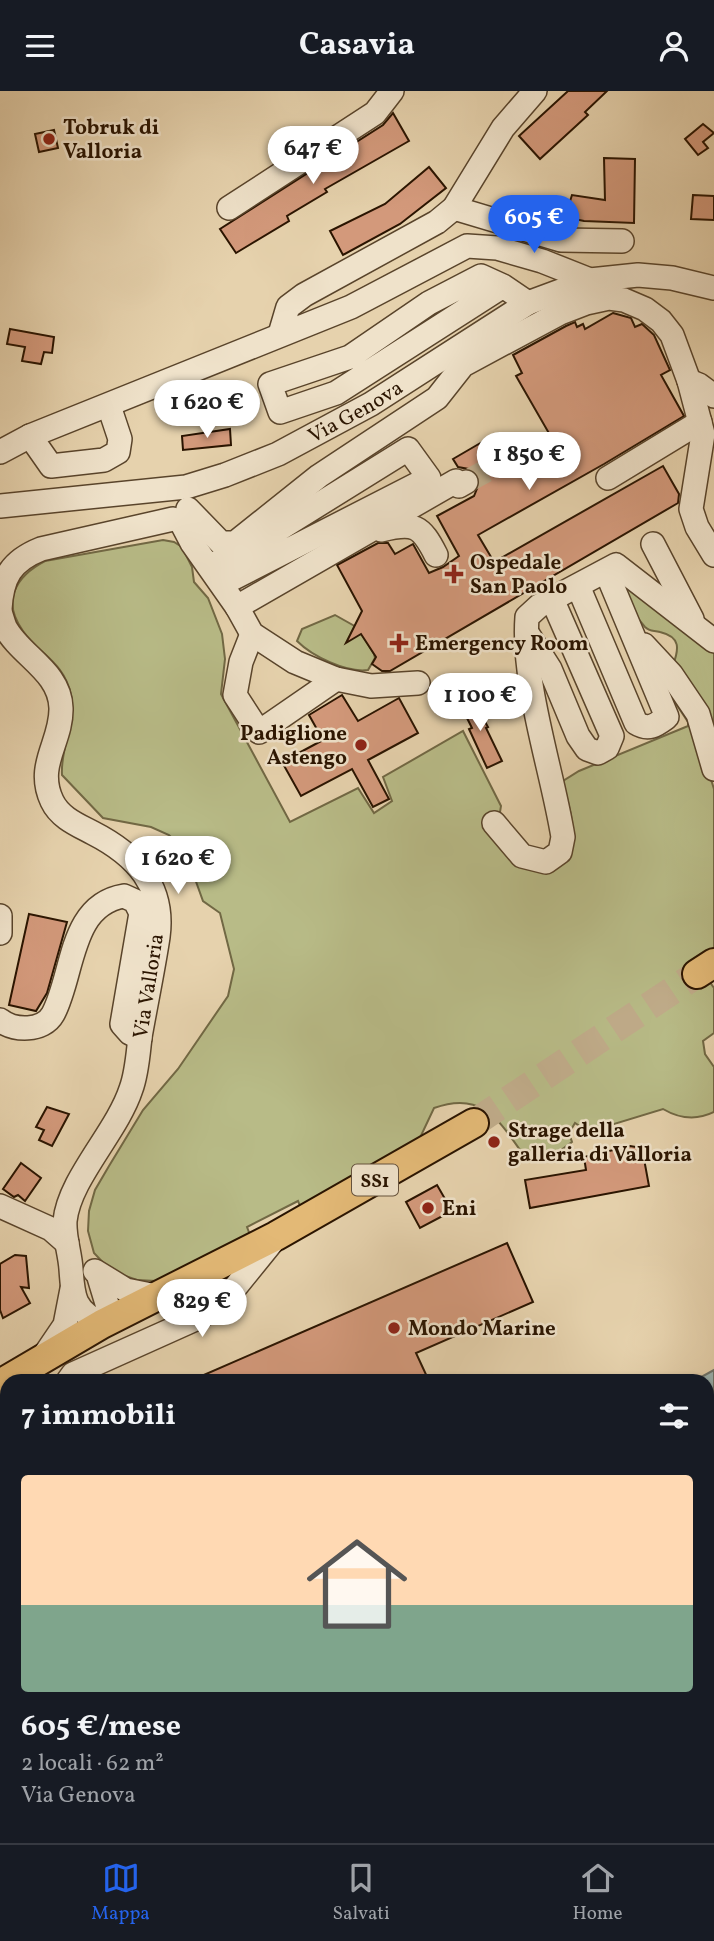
<!DOCTYPE html>
<html lang="it">
<meta charset="utf-8">
<style>
body{margin:0;font-family:Vollkorn,serif;background:#242831;color:#f1f3f6;height:100vh;display:flex;flex-direction:column;font-size:26px;white-space:nowrap}
*{box-sizing:border-box;margin:0}
p{font-size:23px;color:#9ea1a6}
.icon{flex:none;width:38px;height:38px;fill:none;stroke:currentColor;stroke-width:2;stroke-linecap:round;stroke-linejoin:round}
.map{position:relative;flex:1;overflow:hidden}
.side{position:absolute;left:0px;top:1283px;width:714px;height:471px;display:flex;flex-direction:column;background:#171b24;border-radius:21px 21px 0 0;box-shadow:0 2px 5px #0004}
.side>*{flex:none}
.price{position:absolute;translate:-50% -60px;padding:0 16px;border-radius:24px;background:#fff;color:#222;font-size:23px;line-height:46px;filter:drop-shadow(0 2px 4px #0008)}
.price::after{content:'';position:absolute;left:50%;top:42px;width:21px;height:16px;margin-left:-10px;background:inherit;clip-path:polygon(0 0,100% 0,50% 100%)}
.price.on{background:#2563eb;color:#fff}
ul{padding:0;list-style:none}
li{display:grid;align-content:center;gap:14px;height:371px;padding:0 21px}
li span{display:grid;place-items:center;height:217px;border-radius:7px;color:#555}
li>.icon{margin-inline-start:auto}
span .icon{width:126px;height:126px;fill:#fffc;stroke-width:1}
li b{font-size:30px}
h2{display:flex;justify-content:space-between;align-items:center;height:84px;padding:0 21px;font-size:30px}
header{display:flex;justify-content:space-between;align-items:center;height:91px;padding:0 21px;background:#171b24;font-size:32px;font-weight:700}
.tab-bar{display:flex;justify-content:space-around;align-items:center;height:98px;border-top:2px solid #363941;background:#171b24;font-size:19px;color:#9ea1a6}
.tab-bar a{display:grid;justify-items:center;gap:4px}
.tab-bar .on{color:#2563eb}
.map>svg:first-child{display:block}
</style>
<header><svg class="icon" aria-label="menu" viewBox="0 0 24 24"><path d="M4 6h16M4 12h16M4 18h16"/></svg>Casavia<svg class="icon" aria-label="person" viewBox="0 0 24 24"><circle cx="12" cy="8" r="4"/><path d="M4 21q1-7 8-7t8 7"/></svg></header>
<div class="map">
<svg width="714" height="1752" viewBox="0 0 714 1752">
<rect width="100%" height="100%" fill="#e6d2ad"/>
<filter id="stains"><feTurbulence type="fractalNoise" baseFrequency=".00286" numOctaves="4"/><feColorMatrix values="0 0 0 0 .2 0 0 0 0 .09 0 0 0 0 .02 0 0 0 .5 -.17"/></filter>
<radialGradient id="worn" r=".72"><stop offset=".6" stop-color="#630" stop-opacity="0"/><stop offset="1" stop-color="#630" stop-opacity=".3"/></radialGradient>
<g fill="#b8bb87" stroke="#716844" stroke-width="2">
<path d="M163,449L174,451L182,456L192,476L194,491L208,507L222,543L225,568L221,603L290,731L358,697L374,722L392,710L383,686L463,640L501,715L500,721L495,726L521,774L573,747L571,724L563,690L579,680L688,635V631L657,584L688,615L714,698V857L704,861L695,870L714,897V942L703,950L705,963L714,976V1021C696,1030 680,1028 663,1018L588,1041L575,1032L569,1042L572,1051C559,1061 544,1073 528,1070C501,1034 486,998 434,1017L418,1051L302,1120L298,1110L247,1136L250,1144L156,1190L137,1189L111,1180L94,1162L88,1140L89,1120L95,1099L109,1075L143,1019L178,978L228,905L234,878L220,822L203,810L185,760L169,744L151,736L103,727L62,684C60,656 77,631 71,604C64,571 40,564 23,540C1,510 16,485 45,470Z"/>
<path d="M629,495L677,529L714,561V634L673,574C679,558 681,546 660,541C654,539 650,541 645,536C635,525 627,510 623,497Z"/>
<path d="M335,524L358,537L374,563L375,567L368,579C346,582 312,565 297,550L302,538Z"/>
</g>
<path fill="#9bb5b5" stroke="#6e756d" stroke-width="2" d="M714,1279V1752H0V1562L7,1559V1746H707V1290H694Z"/>
<g fill="#d3997b" stroke="#2a1400" stroke-width="2">
<path d="M568,0H607L585,21L588,24L540,68L519,45Z"/>
<path d="M393,22L409,50L325,98L327,101L287,125L289,130L236,162L220,138L383,34Z"/>
<path d="M703,33L714,42L703,51L708,57L698,64L685,48Z"/>
<path d="M54,39L58,57L39,61L35,43Z"/>
<path d="M604,67L635,68L634,132L584,130L565,126L572,104L605,109Z"/>
<path d="M429,76L446,97L400,133L343,164L330,140L385,113Z"/>
<path d="M693,104L714,105V129L691,128Z"/>
<path d="M613,222L631,227L635,236L642,233L654,244L670,279L661,284L684,325L604,373L478,444L494,471L663,375L679,403L678,412L390,580H382L372,573L376,566L361,543L346,552L362,520L337,474L378,452H388L395,463L413,453L429,482L443,476L459,465L437,425L474,405L480,390L474,379L458,376L453,368L489,347L496,359L490,365V377L494,383L503,385L527,376L550,363L542,348L550,344L516,285L522,282L513,264L566,235L575,231L577,236L583,233L585,238Z"/>
<path d="M10,238L54,246L52,262L44,261L41,273L22,270L25,256L7,253Z"/>
<path d="M230,338L231,354L183,359L182,345Z"/>
<path d="M342,604L358,630L399,607L418,642L368,669L389,708L373,716L352,678L301,705L282,671L323,649L309,624Z"/>
<path d="M470,604L488,636L486,637L502,670L487,677L469,638L472,637L459,611Z"/>
<path d="M29,823L67,831L47,902L36,920L9,914Z"/>
<path d="M47,1016L69,1023L52,1055L39,1049L44,1039L36,1036Z"/>
<path d="M630,1055L642,1057L649,1095L530,1117L525,1089L586,1079L584,1066Z"/>
<path d="M21,1072L41,1087L25,1110L18,1104L14,1106L3,1098Z"/>
<path d="M437,1094L452,1120L420,1137L406,1111Z"/>
<path d="M507,1152L533,1211L416,1262L429,1290H190Z"/>
<path d="M15,1164L26,1165L29,1197L21,1196L30,1212L3,1227L0,1219V1173Z"/>
</g>
<g fill="none" stroke-linecap="round" stroke-linejoin="round">
<path stroke="#c0ac8a" stroke-width="23" stroke-dasharray="23 11" stroke-linecap="butt" d="M466,391L502,371"/>
<path stroke="#c0ac8a" stroke-width="28" stroke-dasharray="28 14" stroke-linecap="butt" d="M474,1032L697,883"/>
<defs>
<g id="minor">
<path d="M229,117L375,22L392,0"/>
<path d="M454,117L561,149L622,150"/>
<path d="M503,195L336,302L280,321L270,293L350,266L429,212L481,185L503,195L528,212"/>
<path d="M280,243L288,216L304,204L437,131L454,117L503,37L535,0"/>
<path d="M689,290L699,294L714,305"/>
<path d="M30,345L51,375L104,369L118,361L120,348L109,315"/>
<path d="M0,361L30,345L351,216L467,155L497,157L542,170L590,189"/>
<path d="M502,371L530,355"/>
<path d="M608,387L700,331"/>
<path id="s1" d="M0,415L186,396L225,384L278,363L371,313L528,212L590,189L638,184L672,187L714,197"/>
<path d="M188,418L221,452H235L319,385L437,307L463,274L560,222L586,212L609,207L624,209L645,218L661,230L672,244L689,290L703,343L691,418L697,436L714,464"/>
<path d="M180,429L192,452L237,516L252,543L295,571L336,588L371,595L418,592"/>
<path d="M381,439C414,431 421,434 436,464"/>
<path d="M653,453L692,528"/>
<path d="M209,475L247,458L408,358L429,387L222,493"/>
<path d="M578,495L636,632C649,640 656,634 667,626L606,480"/>
<path d="M237,516L456,390L459,395L466,391"/>
<path d="M0,518C2,486 11,470 41,458L173,428"/>
<path d="M0,521C2,526 3,531 5,536C20,565 60,580 61,617C62,651 35,674 52,710C60,727 78,734 93,742C136,764 165,795 158,846C153,879 146,912 140,946C138,963 137,982 131,998C117,1041 69,1088 65,1130C64,1146 70,1162 71,1178C73,1207 74,1219 102,1233L108,1216L98,1183"/>
<path d="M252,543L241,571L235,604L259,641L336,588"/>
<path d="M529,545L550,578L578,645L587,658L598,662L607,657L612,645L552,508"/>
<path d="M644,554L671,583L698,623L714,678"/>
<path d="M494,732L522,765L546,771L560,761L563,746C552,678 522,593 527,526L539,515L616,474L714,550"/>
<path d="M0,825V842"/>
<path d="M0,929C14,940 43,941 53,923C74,884 69,814 124,805L135,810L141,822L122,933L130,942L140,947"/>
<path d="M0,1115L51,1138L67,1152"/>
<path d="M95,1180L126,1199L156,1205"/>
<path d="M44,1265L65,1234L72,1198"/>
<path d="M68,1290L73,1283L200,1226L225,1209L276,1146"/>
<path d="M0,1335L7,1331"/>
</g>
<g id="major">
<path d="M697,883L714,872"/>
<path d="M0,1293L102,1233L276,1145L474,1032"/>
</g>
</defs>
<use href="#minor" stroke="#59442b" stroke-width="26"/>
<use href="#major" stroke="#2a1400" stroke-width="32"/>
<use href="#minor" stroke="#efe2ca" stroke-width="23"/>
<use href="#major" stroke="#e3b976" stroke-width="28"/>
</g>
<g fill="#8f2418" stroke="#efe2ca" stroke-width="2.5">
<circle cx="49" cy="48" r="7"/>
<path d="M450.5 472.5h7v7h7v7h-7v7h-7v-7h-7v-7h7z"/>
<path d="M395.5 541.5h7v7h7v7h-7v7h-7v-7h-7v-7h7z"/>
<circle cx="361" cy="654" r="7"/>
<circle cx="494" cy="1051" r="7"/>
<circle cx="428" cy="1117" r="7"/>
<circle cx="394" cy="1237" r="7"/>
</g>
<g text-anchor="middle" stroke-width="5" stroke-linejoin="round" paint-order="stroke">
<rect fill="#efe2ca" stroke="#65523d" stroke-width="2" x="352" y="1073.5" width="46" height="31" rx="5"/>
<g font-size="19" font-weight="bold" fill="#2a1400">
<text x="375" y="1096">SS1</text>
</g>
<g font-size="21" font-weight="bold" fill="#2a1400" stroke="#efe2ca" text-anchor="start">
<text x="63" y="43">Tobruk di<tspan x="63" dy="24">Valloria</tspan></text>
<text x="470" y="478">Ospedale<tspan x="470" dy="24">San Paolo</tspan></text>
<text x="415" y="559">Emergency Room</text>
<text x="347" y="649" text-anchor="end">Padiglione<tspan x="347" dy="24">Astengo</tspan></text>
<text x="508" y="1046">Strage della<tspan x="508" dy="24">galleria di Valloria</tspan></text>
<text x="442" y="1124">Eni</text>
<text x="408" y="1244">Mondo Marine</text>
</g>
<g font-size="21" fill="#2a1400" stroke="#efe2ca">
<text dy="7" stroke="none"><textPath href="#s1" startOffset="373">Via Genova</textPath></text>
<text transform="translate(148 895) rotate(-81)" y="7">Via Valloria</text>
</g>
</g>
<rect width="100%" height="100%" filter="url(#stains)"/>
<rect width="100%" height="100%" fill="url(#worn)"/>
</svg>
<b class="price" style="left:313px;top:95px">647 €</b>
<b class="price on" style="left:534px;top:164px">605 €</b>
<b class="price" style="left:207px;top:349px">1 620 €</b>
<b class="price" style="left:529px;top:401px">1 850 €</b>
<b class="price" style="left:480px;top:642px">1 100 €</b>
<b class="price" style="left:178px;top:805px">1 620 €</b>
<b class="price" style="left:202px;top:1248px">829 €</b>
<section class="side">
<h2>7 immobili<svg class="icon" aria-label="filters" viewBox="0 0 24 24"><path d="M4 7h16M4 17h16"/><circle cx="9" cy="7" r="2"/><circle cx="15" cy="17" r="2"/></svg></h2>
<ul>
<li><span style="background:linear-gradient(#ffd9b3 60%,#7fa58c 0)"><svg class="icon" aria-label="home" viewBox="0 0 24 24"><path d="M3 11l9-7 9 7M6 9v11h12V9"/></svg></span><div><b>605 €/mese</b><p>2 locali · 62 m²</p><p>Via Genova</p></div></li>
</ul>
</section>
</div>
<nav class="tab-bar">
<a class="on"><svg class="icon" aria-label="map" viewBox="0 0 24 24"><path d="M3 6l6-2 6 2 6-2v14l-6 2-6-2-6 2zM9 4v14M15 6v14"/></svg>Mappa</a>
<a><svg class="icon" aria-label="saved" viewBox="0 0 24 24"><path d="M7 4h10v16l-5-4-5 4z"/></svg>Salvati</a>
<a><svg class="icon" aria-label="home" viewBox="0 0 24 24"><path d="M3 11l9-7 9 7M6 9v11h12V9"/></svg>Home</a>
</nav>
